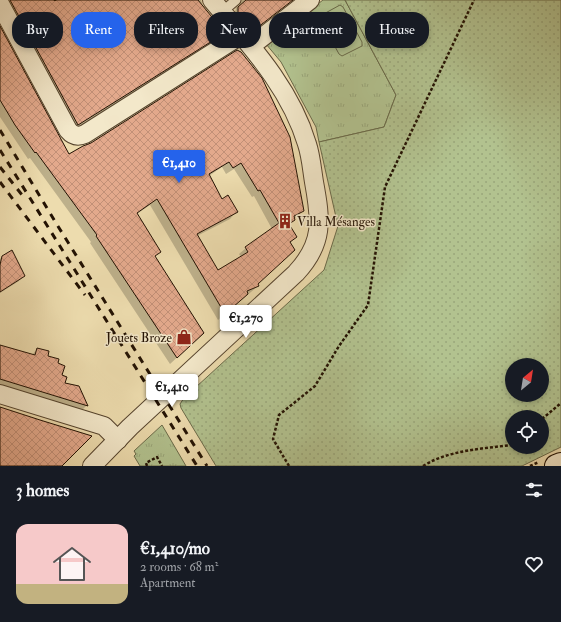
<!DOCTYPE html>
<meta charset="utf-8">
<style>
body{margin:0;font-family:"IM FELL Double Pica",serif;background:#242831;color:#f1f3f6;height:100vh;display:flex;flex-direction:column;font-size:15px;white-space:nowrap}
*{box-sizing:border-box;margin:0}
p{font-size:13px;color:#9ea1a6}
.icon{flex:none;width:22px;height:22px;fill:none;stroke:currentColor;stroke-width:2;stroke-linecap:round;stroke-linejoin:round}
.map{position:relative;height:466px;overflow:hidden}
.drawer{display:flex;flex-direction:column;background:#171b24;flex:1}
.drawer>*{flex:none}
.top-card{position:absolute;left:12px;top:12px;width:537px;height:36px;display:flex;gap:8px}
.needle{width:26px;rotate:30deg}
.fabs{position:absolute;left:505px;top:358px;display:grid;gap:8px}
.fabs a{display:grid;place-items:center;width:44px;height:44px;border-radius:50%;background:#171b24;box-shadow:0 2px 6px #0003;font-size:20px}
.price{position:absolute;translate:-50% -34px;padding:0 9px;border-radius:4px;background:#fff;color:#222;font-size:13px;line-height:26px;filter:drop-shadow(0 1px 2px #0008)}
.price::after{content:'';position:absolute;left:50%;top:24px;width:12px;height:9px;margin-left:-6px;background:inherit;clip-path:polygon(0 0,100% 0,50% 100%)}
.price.active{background:#2563eb;color:#fff}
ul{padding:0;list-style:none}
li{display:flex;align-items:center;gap:12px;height:100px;padding:0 16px}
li+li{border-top:1px solid #363941}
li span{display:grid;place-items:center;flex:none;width:112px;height:80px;border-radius:12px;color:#555}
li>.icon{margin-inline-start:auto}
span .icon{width:48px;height:48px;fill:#fffc;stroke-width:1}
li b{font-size:17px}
h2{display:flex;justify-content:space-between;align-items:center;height:48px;padding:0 16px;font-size:17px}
.pill{padding:0 14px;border-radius:16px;background:#171b24;box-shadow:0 2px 6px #0003;font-size:14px;line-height:36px}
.pill.active{background:#2563eb;color:#fff}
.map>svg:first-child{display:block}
</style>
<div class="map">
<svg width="561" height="466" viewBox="0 0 561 466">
<defs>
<pattern id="grass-tufts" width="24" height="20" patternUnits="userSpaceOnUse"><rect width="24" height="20" fill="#b2c28f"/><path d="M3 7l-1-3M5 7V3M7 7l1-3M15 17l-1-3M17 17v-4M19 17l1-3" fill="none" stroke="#99a67a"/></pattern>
<pattern id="garden-dots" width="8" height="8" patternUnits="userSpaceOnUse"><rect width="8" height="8" fill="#b2c28f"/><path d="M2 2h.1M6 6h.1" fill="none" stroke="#99a67a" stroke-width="1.8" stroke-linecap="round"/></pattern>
<pattern id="building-cross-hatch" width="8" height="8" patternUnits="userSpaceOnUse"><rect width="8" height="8" fill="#e3a98c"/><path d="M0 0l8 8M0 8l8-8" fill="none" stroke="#c29077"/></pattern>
</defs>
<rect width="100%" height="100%" fill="#eddcae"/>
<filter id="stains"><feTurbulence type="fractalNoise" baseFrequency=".005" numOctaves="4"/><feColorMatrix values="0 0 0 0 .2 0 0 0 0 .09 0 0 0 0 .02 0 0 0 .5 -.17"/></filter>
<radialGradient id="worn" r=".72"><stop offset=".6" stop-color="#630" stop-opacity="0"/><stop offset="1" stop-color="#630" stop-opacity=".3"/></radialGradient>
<g fill="url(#grass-tufts)" stroke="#6a6a49">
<path d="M323,0H345L396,95L384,127L319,142L316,127L281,62L266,44Z"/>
<path d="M162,425L186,466H140L134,456L136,454L134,451Z"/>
</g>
<path fill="url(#garden-dots)" stroke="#6a6a49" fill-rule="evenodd" d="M345,0H561V447L522,466H216L181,408L180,404L184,398L324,270L338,226L319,142L384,127L396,95ZM512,365H542V395H512ZM512,417H542V447H512Z"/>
<path fill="#b2c28f" stroke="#6a6a49" d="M340,5L343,7L362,42V46L342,56L339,54L320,19V16Z"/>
<g fill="#0003" fill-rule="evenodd">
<path d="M0,0H201L203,7L224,33L217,39L72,131Z"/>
<path d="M213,0H293L247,36L229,16L236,10L234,2L227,0L219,6Z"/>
<path d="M0,28L69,156L91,144L237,51L303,210L288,225L295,237L257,284L258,286L218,320L150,205L137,214L159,252L154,257L196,340L170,364L90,243L91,242L30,158L28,159L0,117ZM222,167L226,174L234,169L252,197L254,196L272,229L246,248L239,254L241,257L217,271L197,236L230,219L236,212L221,200L209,176Z"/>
<path d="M2,257L23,276L19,281L0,293V259Z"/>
<path d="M0,346L32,355L37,349L57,364L64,384L87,405L82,410L0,385Z"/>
</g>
<g fill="url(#building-cross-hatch)" stroke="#231203" fill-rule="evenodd">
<path d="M10,0H198L225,33L78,125Z"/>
<path d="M246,0H293L253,31L238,12V7Z"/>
<path d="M0,26L69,154L83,146L91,143L237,50L241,52L262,78L290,137L304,211L294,216L295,220L289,224L297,237L290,242L295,250L258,284L259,286L247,291L248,294L225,314L157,199L137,213L161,252L155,256L204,333L177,358L96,236L97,235L36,152L35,153L15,125L0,100ZM229,162L233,168L241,163L258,191L260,190L279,223L245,247L248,252L218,270L197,234L238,212L228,195L222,199L209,174Z"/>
<path d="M12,250L25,276L0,292V265L2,256Z"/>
<path d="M0,345L35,355L37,348L49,351L48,356L59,359L58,363L65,366L62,375L67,377L65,383L79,386L88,406L0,379Z"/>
<path d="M0,407L40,420L92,436L62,466H0Z"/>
</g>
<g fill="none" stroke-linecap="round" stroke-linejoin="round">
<defs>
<path id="service" d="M222,12L236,0"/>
<g id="minor">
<path d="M0,4L68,130C73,136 78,137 85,134L241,35"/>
<path d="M251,46L310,0"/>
<path d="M0,394L104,426L118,440"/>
<path d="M92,466L130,427L296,273C324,243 321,220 314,182C312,170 311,156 307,144C290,87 249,44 212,0"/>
</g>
<path id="secondary" d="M556,466L561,464"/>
</defs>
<use href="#service" stroke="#56442e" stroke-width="11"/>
<use href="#minor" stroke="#56442e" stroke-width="20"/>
<use href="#secondary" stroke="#231203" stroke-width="24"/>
<g stroke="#231203" stroke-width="2.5" stroke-dasharray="3 2" stroke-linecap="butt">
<path d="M55,0V1"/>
<path d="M542,419L561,403"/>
<path d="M147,466L146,463L157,457L162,466"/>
<path d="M289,466L273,439L279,415L315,386L339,346L368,305L385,187L474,0"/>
<path d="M423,466C449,450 481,449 511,445L512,444"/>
<path d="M530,466L539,462"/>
</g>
<use href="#service" stroke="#f3e8ca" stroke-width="9"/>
<use href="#minor" stroke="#f3e8ca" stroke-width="18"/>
<use href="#secondary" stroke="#f3e8ca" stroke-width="22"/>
<g stroke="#231203" stroke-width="3" stroke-dasharray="7 7" stroke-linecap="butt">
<path d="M0,130L56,223L207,466"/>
<path d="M0,150L197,466"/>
<path d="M0,167L26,200"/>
<path d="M0,182L85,295"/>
</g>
</g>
<defs>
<symbol id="building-bare" viewBox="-9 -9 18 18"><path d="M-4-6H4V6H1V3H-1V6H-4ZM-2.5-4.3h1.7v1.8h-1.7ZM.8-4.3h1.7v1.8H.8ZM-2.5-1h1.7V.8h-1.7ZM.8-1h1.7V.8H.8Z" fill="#8f2418" stroke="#f3e8ca" stroke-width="2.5" paint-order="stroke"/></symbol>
<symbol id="shop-bare" viewBox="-9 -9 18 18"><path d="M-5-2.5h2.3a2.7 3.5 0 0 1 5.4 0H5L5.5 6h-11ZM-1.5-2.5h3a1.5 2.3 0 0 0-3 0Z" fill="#8f2418" stroke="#f3e8ca" stroke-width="2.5" paint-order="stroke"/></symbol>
</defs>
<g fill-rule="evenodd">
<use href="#building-bare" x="274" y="210" width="22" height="22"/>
<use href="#shop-bare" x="173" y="326" width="22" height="22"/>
</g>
<g text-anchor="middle" stroke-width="3" stroke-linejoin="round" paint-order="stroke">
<g font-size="13" fill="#231203" stroke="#f3e8ca" text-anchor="start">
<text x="297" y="226">Villa Mésanges</text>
<text x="172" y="342" text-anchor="end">Jouets Broze</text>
</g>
</g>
<rect width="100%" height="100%" filter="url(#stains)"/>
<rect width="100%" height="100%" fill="url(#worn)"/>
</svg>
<div class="fabs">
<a><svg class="needle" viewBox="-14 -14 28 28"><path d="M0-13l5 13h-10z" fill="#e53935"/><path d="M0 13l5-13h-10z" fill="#9ea1a6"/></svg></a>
<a><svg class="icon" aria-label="locate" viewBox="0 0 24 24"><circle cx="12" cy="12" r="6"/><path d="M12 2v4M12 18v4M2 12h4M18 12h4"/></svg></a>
</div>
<b class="price active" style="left:179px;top:184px">€1,410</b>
<b class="price" style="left:246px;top:339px">€1,270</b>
<b class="price" style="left:172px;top:408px">€1,410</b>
<div class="top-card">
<a class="pill">Buy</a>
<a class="pill active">Rent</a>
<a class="pill">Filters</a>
<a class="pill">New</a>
<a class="pill">Apartment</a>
<a class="pill">House</a>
</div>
</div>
<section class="drawer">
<h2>3 homes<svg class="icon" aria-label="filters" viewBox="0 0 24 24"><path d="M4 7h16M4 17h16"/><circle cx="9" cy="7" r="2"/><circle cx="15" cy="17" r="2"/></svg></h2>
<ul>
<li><span style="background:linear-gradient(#f6c9c9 75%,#c2b280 0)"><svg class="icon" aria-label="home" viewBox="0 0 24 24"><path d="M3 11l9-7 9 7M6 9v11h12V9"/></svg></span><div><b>€1,410/mo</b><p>2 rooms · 68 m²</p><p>Apartment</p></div><svg class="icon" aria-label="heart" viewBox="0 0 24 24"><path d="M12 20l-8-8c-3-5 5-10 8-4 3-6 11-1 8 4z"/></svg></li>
</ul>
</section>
